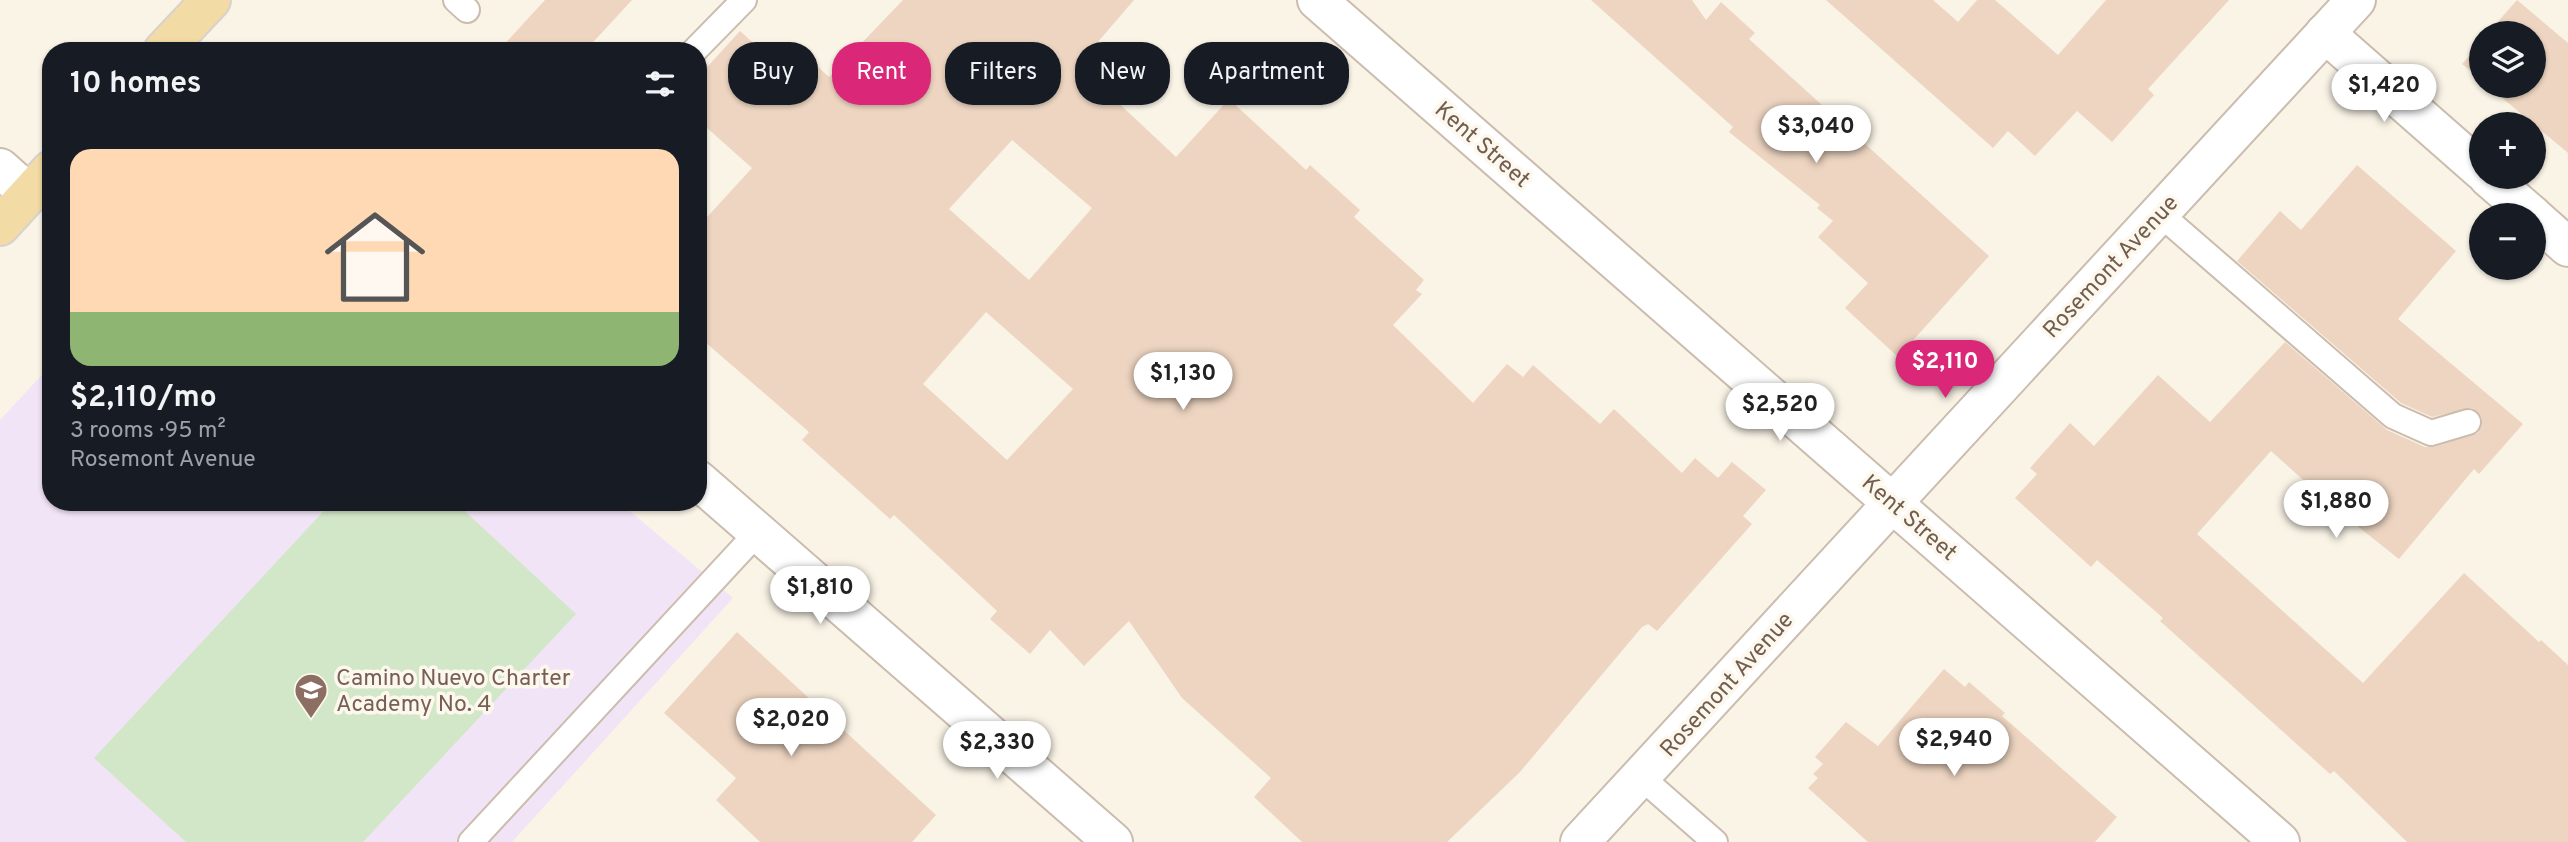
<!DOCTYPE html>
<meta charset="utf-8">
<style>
body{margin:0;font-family:Overpass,sans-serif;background:#242831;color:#f1f3f6;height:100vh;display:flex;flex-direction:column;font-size:26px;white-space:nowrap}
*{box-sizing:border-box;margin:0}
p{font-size:23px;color:#9ea1a6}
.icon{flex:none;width:38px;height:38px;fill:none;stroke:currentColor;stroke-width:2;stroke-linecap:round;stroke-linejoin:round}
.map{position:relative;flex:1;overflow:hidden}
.sheet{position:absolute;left:42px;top:42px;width:665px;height:469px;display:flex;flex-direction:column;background:#171b24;border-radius:28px;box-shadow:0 2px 5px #0004}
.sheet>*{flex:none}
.banner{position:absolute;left:728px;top:42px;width:665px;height:63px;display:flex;gap:14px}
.tools{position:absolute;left:2469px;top:21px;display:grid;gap:14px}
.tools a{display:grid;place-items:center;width:77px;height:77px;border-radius:50%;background:#171b24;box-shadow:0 2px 5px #0004;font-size:35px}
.price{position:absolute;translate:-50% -60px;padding:0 16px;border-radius:24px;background:#fff;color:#222;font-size:23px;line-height:46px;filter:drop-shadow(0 2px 4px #0008)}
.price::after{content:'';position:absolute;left:50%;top:42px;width:21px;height:16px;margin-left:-10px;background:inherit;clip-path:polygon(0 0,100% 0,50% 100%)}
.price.selected{background:#db2777;color:#fff}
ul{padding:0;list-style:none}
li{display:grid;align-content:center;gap:14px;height:371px;padding:0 28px}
li span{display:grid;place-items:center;height:217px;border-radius:21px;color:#555}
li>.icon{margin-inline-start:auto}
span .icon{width:126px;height:126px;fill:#fffc;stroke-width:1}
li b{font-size:30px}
h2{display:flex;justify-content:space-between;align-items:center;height:84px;padding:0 28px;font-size:30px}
.pill{padding:0 24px;border-radius:28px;background:#171b24;box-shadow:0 2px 5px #0004;font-size:24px;line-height:63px}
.pill.selected{background:#db2777;color:#fff}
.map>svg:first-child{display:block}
</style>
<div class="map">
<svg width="2568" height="842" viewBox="0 0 2568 842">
<rect width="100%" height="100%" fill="#faf4e7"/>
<path fill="#f1e4f7" d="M51,365V502H619L733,598L512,842H0V420Z"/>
<path fill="#d2e7c7" d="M332,502H455L576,614L363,842H186L94,758Z"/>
<g fill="#edd5c1" fill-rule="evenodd">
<path d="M545,0H632L585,51H498Z"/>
<path d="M903,0H1134L1078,65L1176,157L1229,99L1306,170L1310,165L1360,210L1354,217L1424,280L1416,290L1422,294L1393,325L1473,403L1507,364L1523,377L1533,365L1600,424L1614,409L1682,473L1695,458L1718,478L1732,462L1766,490L1743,516L1752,524L1657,631L1648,624L1642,627L1520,772L1447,842H1302L1254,797L1271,778L1182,698L1129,621L1084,666L1050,630L1030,654L990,619L997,611L894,515L890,519L802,440L809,432L698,336V227L752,168L698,120V77L740,31L797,82L814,63L829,77ZM1012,140L1092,208L1029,280L949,209ZM986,312L1073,389L1007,460L923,384Z"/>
<path d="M1591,0H1692L1706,20L1721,2L1755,33L1749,39L1989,256L1898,357L1845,308L1868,283L1818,237L1833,221L1817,208L1820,205L1729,132L1733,127Z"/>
<path d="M1826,0H1933L1958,22L1977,0H1995L2058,55L2106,0H2229L2148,89L2154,95L2112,142L2077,111L2035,156L2008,131L1993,148Z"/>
<path d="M2517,0L2568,43V153L2488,86H2534V33H2488Z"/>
<path d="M2482,41V80L2462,64Z"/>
<path d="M2357,165L2456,251L2398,319L2523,424L2479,474L2474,469L2399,559L2332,506L2271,451L2197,534L2363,683L2464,573L2539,642L2541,640L2568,665V842H2407L2334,771L2330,774L2160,621L2163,618L2097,560L2091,567L2015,498L2037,474L2030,468L2070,423L2094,446L2158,375L2210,422L2285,342L2387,430L2425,447H2434L2478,433L2482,418L2472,408L2432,417L2401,403L2237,261L2280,211L2301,230Z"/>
<path d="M737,632L936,815L912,842H760L716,800L736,778L664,713Z"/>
<path d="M1944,669L1965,687L1969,682L2005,713L2002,716L2117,817L2095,842H1868L1808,788L1818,778L1813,774L1823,764L1815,757L1846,722L1878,746Z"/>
</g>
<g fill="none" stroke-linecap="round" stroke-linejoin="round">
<defs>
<g id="lane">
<path d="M456,0L467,10"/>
<path d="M694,51L744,0"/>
<path d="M2159,213L2393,416L2431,433L2468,422"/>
<path d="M1641,777L1715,842"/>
<path d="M471,842L758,532"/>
</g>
<g id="street">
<path d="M1317,0L2280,842"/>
<path d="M2325,33L2482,171"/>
<path d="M0,168L29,194"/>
<path d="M2488,177L2532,215"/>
<path d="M2534,217L2568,247"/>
<path d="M698,480L1113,842"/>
<path d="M1580,842L2356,0"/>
</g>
<g id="primary">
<path d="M163,51L211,0"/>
<path d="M0,226L51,170"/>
</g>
</defs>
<use href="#lane" stroke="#cbbcae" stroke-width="28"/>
<use href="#street" stroke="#cbbcae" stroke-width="42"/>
<use href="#primary" stroke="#d8d2cd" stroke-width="42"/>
<use href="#lane" stroke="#fff" stroke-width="24"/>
<use href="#street" stroke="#fff" stroke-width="38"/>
<use href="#primary" stroke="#f3dba5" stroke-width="38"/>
</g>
<defs>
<symbol id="school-pin" viewBox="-11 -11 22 30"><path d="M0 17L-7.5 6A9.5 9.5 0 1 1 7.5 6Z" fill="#8d6e63" stroke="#fdf8ed"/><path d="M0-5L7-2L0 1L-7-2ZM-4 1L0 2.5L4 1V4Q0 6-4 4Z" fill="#fff"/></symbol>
</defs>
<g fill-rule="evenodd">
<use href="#school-pin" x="292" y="671" width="38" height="52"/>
</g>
<g text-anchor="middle" stroke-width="7" stroke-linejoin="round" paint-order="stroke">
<g font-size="23" fill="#725d4e" stroke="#fdf8ed">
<text transform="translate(1483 144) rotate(41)" y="8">Kent Street</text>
<text transform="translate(2110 266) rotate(-47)" y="8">Rosemont Avenue</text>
<text transform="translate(1910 517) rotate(41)" y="8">Kent Street</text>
<text transform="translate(1726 684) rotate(-48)" y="8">Rosemont Avenue</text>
</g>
<g font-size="23" fill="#785e54" stroke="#fdf8ed" text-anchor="start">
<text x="336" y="685">Camino Nuevo Charter<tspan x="336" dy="26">Academy No. 4</tspan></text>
</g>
</g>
</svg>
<div class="tools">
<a><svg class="icon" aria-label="layers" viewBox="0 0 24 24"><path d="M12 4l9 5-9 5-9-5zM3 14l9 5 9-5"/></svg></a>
<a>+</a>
<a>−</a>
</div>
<b class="price" style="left:2384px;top:124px">$1,420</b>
<b class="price" style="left:1816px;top:165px">$3,040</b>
<b class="price selected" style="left:1945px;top:400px">$2,110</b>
<b class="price" style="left:1183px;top:412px">$1,130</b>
<b class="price" style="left:1780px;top:443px">$2,520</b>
<b class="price" style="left:2336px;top:540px">$1,880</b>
<b class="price" style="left:820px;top:626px">$1,810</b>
<b class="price" style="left:791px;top:758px">$2,020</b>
<b class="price" style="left:1954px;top:778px">$2,940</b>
<b class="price" style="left:997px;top:781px">$2,330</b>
<div class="banner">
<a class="pill">Buy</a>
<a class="pill selected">Rent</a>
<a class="pill">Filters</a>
<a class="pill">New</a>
<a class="pill">Apartment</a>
</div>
<section class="sheet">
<h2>10 homes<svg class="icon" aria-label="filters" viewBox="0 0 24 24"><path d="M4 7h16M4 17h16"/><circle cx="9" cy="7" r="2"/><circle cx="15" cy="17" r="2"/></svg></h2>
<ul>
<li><span style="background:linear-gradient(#ffd9b3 75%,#8fb573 0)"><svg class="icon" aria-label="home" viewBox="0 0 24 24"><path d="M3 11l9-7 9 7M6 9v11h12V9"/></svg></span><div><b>$2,110/mo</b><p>3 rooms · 95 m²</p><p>Rosemont Avenue</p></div></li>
</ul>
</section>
</div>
